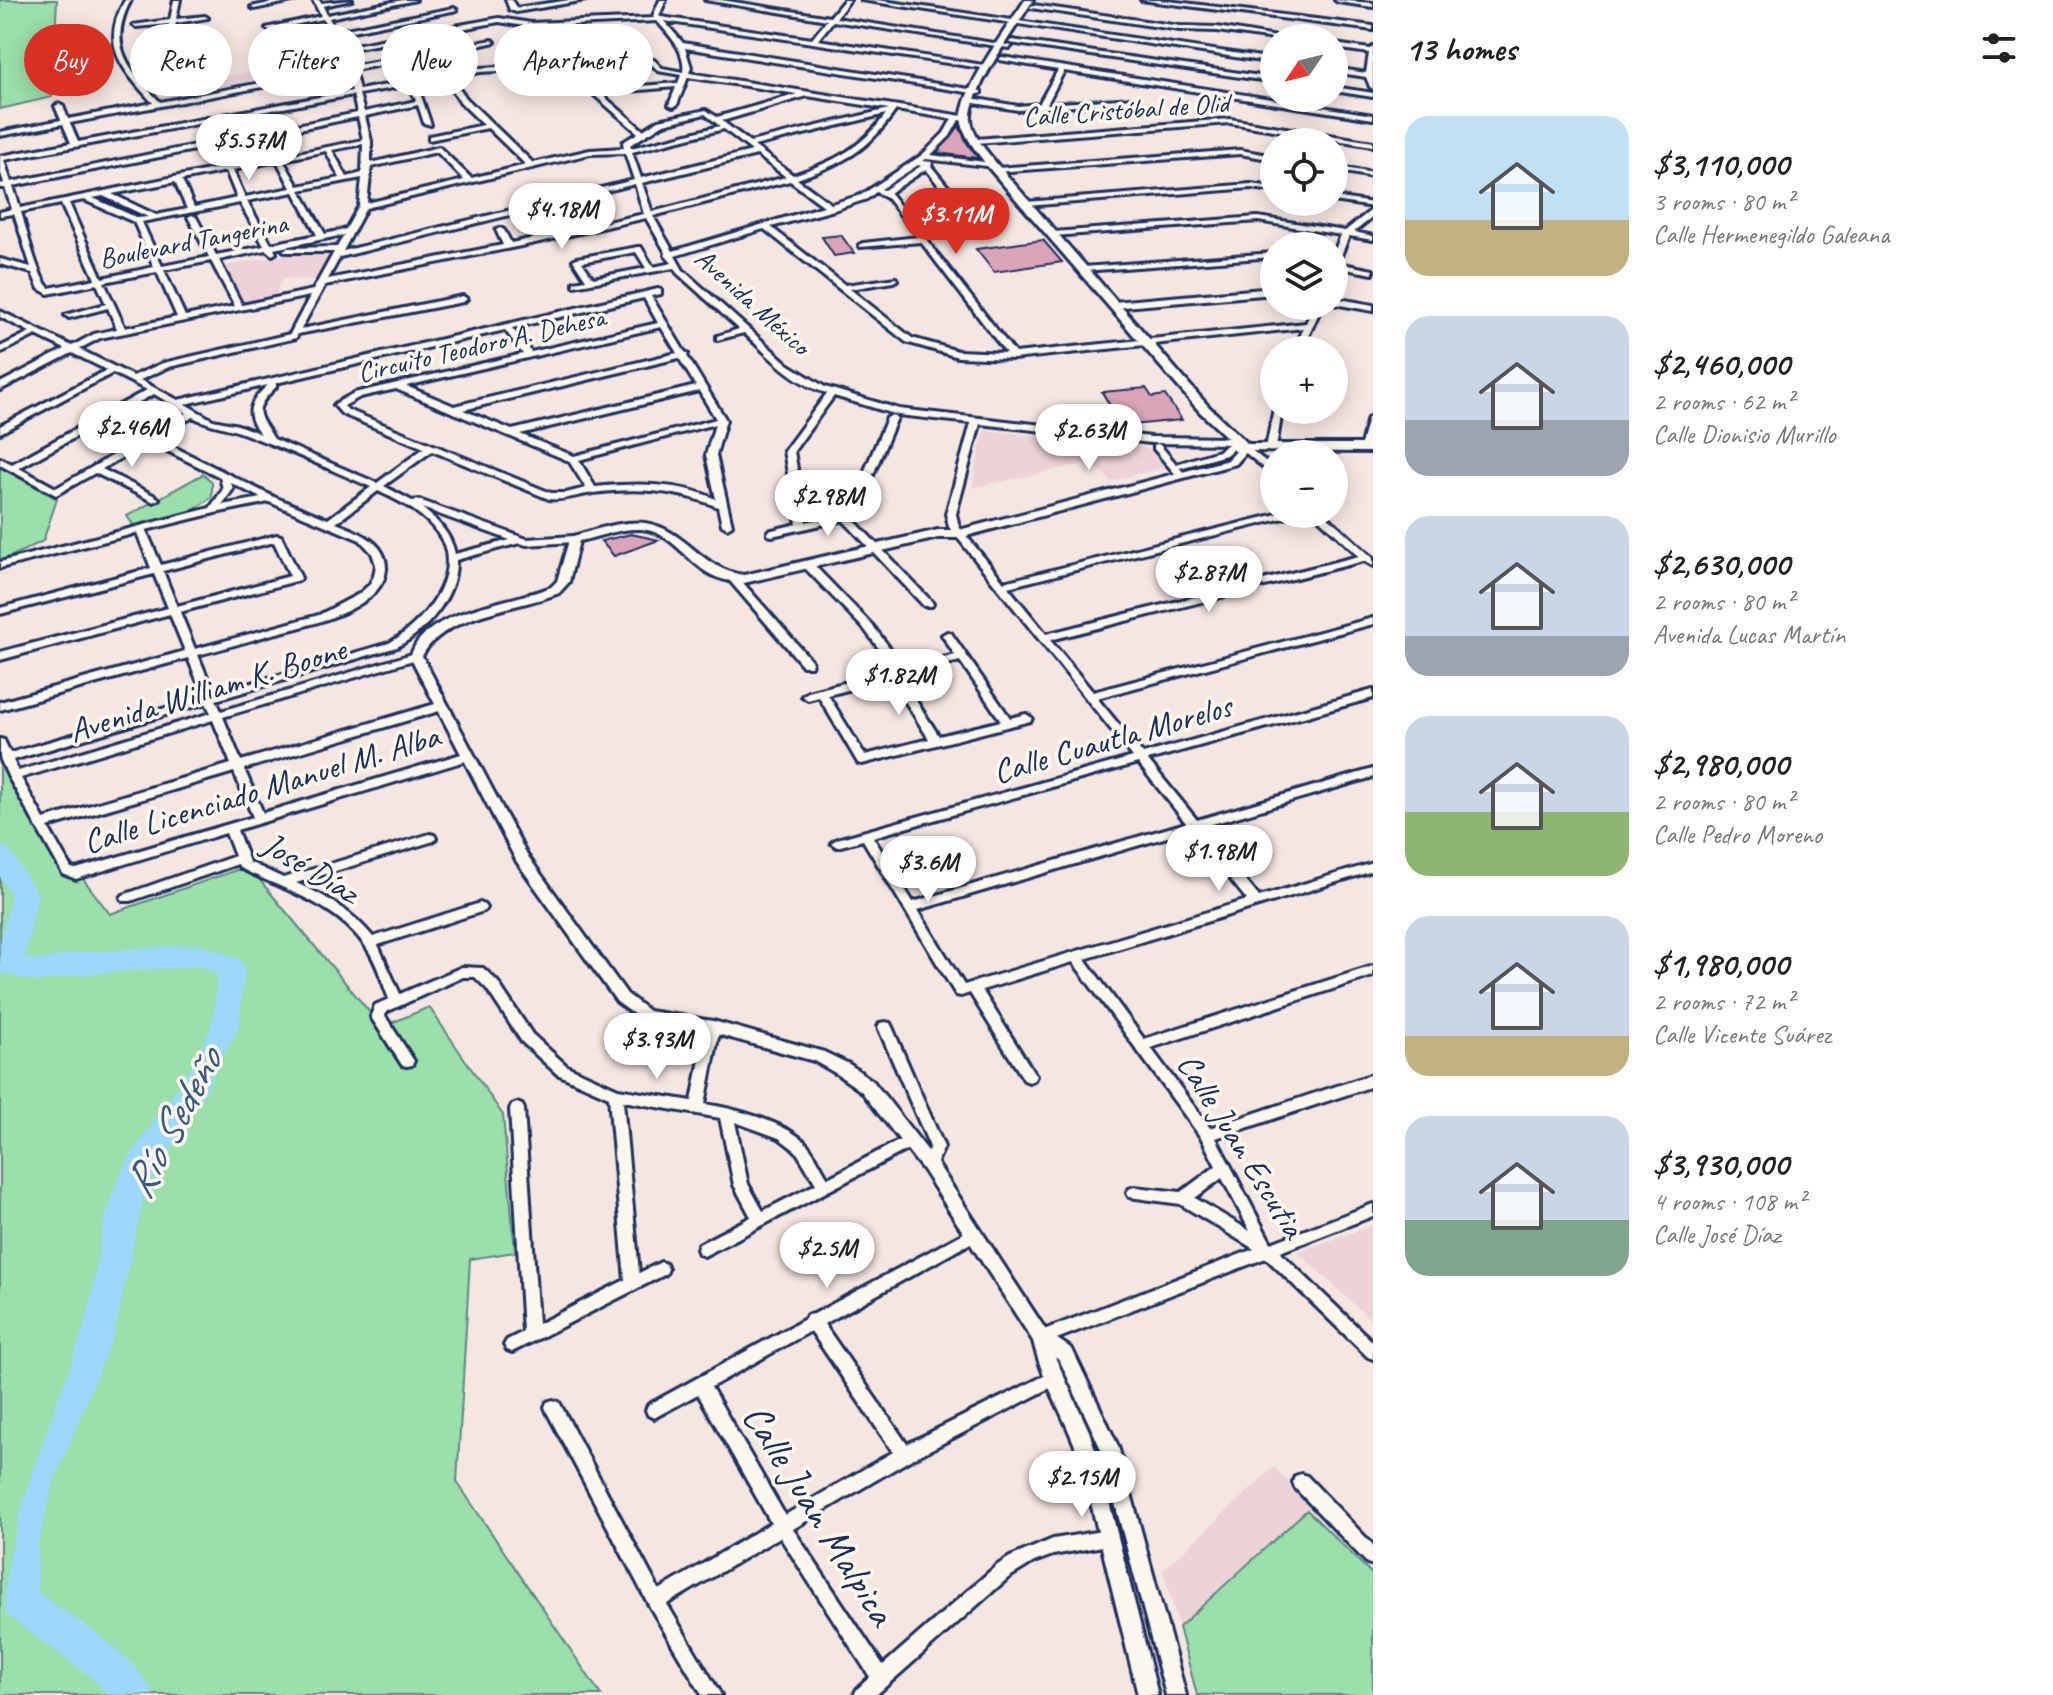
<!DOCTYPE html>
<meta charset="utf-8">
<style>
body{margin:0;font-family:Caveat,sans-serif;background:#f2f2f2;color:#222;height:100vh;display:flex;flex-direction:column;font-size:30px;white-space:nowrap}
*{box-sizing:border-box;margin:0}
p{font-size:26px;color:#767676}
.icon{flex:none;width:44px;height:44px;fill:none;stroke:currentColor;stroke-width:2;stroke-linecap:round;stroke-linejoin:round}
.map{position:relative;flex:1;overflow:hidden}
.side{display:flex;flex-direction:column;background:#fff;width:680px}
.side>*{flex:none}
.top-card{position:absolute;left:24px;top:24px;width:760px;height:72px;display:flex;gap:16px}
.needle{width:52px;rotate:235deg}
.tools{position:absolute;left:1260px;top:24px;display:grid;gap:16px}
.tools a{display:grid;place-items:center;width:88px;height:88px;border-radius:50%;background:#fff;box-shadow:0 4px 20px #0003;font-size:40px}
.price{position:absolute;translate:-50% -68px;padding:0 18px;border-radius:28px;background:#fff;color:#222;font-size:26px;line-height:52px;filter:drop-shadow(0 2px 4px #0008)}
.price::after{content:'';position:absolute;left:50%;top:48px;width:24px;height:18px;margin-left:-12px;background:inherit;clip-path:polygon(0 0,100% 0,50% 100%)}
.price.selected{background:#d93025;color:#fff}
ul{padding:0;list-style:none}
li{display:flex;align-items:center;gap:24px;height:200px;padding:0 32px}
li span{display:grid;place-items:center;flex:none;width:224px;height:160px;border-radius:24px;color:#555}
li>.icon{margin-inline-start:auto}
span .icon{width:96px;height:96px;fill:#fffc;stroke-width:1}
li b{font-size:34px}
h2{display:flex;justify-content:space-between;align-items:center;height:96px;padding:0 32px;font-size:34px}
.tag{padding:0 28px;border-radius:36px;background:#fff;box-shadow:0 4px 20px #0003;font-size:28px;line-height:72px}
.tag.selected{background:#d93025;color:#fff}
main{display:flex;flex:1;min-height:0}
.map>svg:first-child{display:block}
</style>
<main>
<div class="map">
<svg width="1373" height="1695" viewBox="0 0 1373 1695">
<rect width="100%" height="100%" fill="#f5e6e2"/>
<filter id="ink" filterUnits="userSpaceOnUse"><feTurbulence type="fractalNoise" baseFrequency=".0125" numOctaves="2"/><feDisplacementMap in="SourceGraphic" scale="16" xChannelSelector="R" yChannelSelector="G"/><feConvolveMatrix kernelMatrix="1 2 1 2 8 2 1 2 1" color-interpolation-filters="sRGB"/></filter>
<g filter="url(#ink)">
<g fill="#edd2d6">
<path d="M253,71L263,83L162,101L150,90Z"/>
<path d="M294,253L335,254L322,280L283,278L274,297L243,303L225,266Z"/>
<path d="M984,430L1152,449L1168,466L1111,481L1092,462L972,488Z"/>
<path d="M1373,1225V1322L1298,1252Z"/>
<path d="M1274,1467L1312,1505L1179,1627L1163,1570Z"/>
</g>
<g fill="#9bdfab" stroke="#5b8784" stroke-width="2">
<path d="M0,0H57L52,97L0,109Z"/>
<path d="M0,467L57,499L43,541L0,562Z"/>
<path d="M203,474L212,482V497L191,512L134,526L127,516Z"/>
<path d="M0,740L13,787L110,914L248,866L382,1027L429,1007L503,1115L515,1252L470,1259L457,1482L601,1695H0Z"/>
<path d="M1307,1510L1373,1575V1695H1197L1179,1627Z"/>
</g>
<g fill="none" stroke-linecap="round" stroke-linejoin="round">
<path fill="#9bd8fc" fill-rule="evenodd" d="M0,846L9,849L38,894L25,957L39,960L74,953L201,944L241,960L245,968L239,1027L195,1110L145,1191L115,1331L54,1482L38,1542L37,1592C73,1618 137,1654 154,1695H108L92,1678L5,1614C0,1541 58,1403 82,1332C98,1286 97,1229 116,1184C140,1130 189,1084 210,1028C216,1012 215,990 217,974L199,966L74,975L39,982L0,973V944L11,895L0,877Z"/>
</g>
<g fill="#dba4b9" stroke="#1b2f5e" stroke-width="2">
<path d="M959,126L967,143L978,158L937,153Z"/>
<path d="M841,235L854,253L834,256L822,237Z"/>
<path d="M1043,240L1062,262L994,272L976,249Z"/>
<path d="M1146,388L1152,397L1165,395L1182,420L1122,426L1102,392Z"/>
<path d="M631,534L659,540L614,556L601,541Z"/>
</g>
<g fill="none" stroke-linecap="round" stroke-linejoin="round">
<defs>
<g id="minor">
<path d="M125,0H131C106,46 129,69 160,102L346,67L340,49L323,19L269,30L266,28L321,16L313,0H319L321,3L352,0L323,6L327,15L403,0H416L329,18L336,31L454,8L457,10L338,34L345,47L421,32L420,30L423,28L427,31L499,18L531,23L654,18L653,16L660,0H666L659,16L661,17L812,39L827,20L705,0H721L830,17L844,0H850L836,18L1012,46L1009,48L833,21L818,40L990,66V68L988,69L664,21L683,43L981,91V93L979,94L685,48L691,67L689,73L969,117V121L959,120L950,136L931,155L992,163H995V167L926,159L923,161L932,162L931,166L959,200V204H953L926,169L890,193L1015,353L1306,323L1314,306H1322L1302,350H1294L1304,328L1013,359L958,357L906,342L764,229L675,256L683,270L788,364L825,387L899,409L1151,437L1237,438L1242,441L1237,444L1151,443L980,424L956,514L959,527L1004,582L1277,514H1294L1292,516L1008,587L1046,634L1359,556L1314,514H1325L1373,558V566L1364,561L1050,640L1093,692L1373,618V624L1097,698L1143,754L1373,690V698L1148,760L1197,820L1373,769V777L1202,827L1259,897L1373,863V871L1085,959L1144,1039L1373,966V976L1151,1048L1210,1128L1373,1074V1086L1216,1138L1271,1243L1373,1204V1216L1280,1252L1373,1342V1359L1368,1357L1266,1258L1041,1345L1036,1343L1033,1338L1036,1333L1254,1249L1180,1204L1129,1197L1127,1193L1129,1189L1134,1187L1181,1192L1216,1166L1202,1139L1073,962L982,990L1036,1076L1034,1080L1029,1082L1024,1080L970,993L961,996L956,995L863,840L837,847L831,843L837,839L1133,757L949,527L946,514L971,423L898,415L834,396L794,451L806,522L847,513L887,418L892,415L895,416L897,418L856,515L852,518L932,602L933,604L932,606H924L843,520L772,536L768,535V531L797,524L784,451L827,393C794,384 768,355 744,333L717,340V336L739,329L677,273L674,268L574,286V282L586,280L573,260L577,258L638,247H641L653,267L672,263L665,255L666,253L646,218L526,245L325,285L301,329L463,296L467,299L463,302L298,334L296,338L169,367L140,380L178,400L658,289L661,290V294L651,296L684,351L688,354L687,356L726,420L716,455L732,525L727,528L722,525L718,507C678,490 636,487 593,493C578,495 564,501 549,499L432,451L384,486L412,501L419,500L527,539L574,536L579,539L574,542L526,545L520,543L456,560C457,596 427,631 397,647L216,700L221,711L412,654H420L421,656L420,658L223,717L241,761L442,702L448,706L446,709L244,769L263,813L468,752L474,756L472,759L237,830L249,862L283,878L430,834L434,835L436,838L434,841L296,883C326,896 352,911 373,937L480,903L484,905L486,908L484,911L378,945L400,994L462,967L483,968L497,981L532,1034L567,1066L618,1089L692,1101L706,1027L708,1023L713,1022L718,1023L720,1027L705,1104C733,1108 784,1122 804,1141C814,1150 820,1166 828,1178L906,1137L911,1135L916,1137L918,1141L916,1145L704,1256L699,1254L697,1249L699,1244L751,1217L734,1185L720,1118L623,1101L639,1273L661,1262L666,1264L668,1269L666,1274L512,1352L507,1350L504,1345L507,1340L523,1332L510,1109L512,1105L517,1103L522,1105L524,1109L538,1324L625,1280L609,1097L557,1074L522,1042L487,989L475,977H463L386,1012L385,1016L414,1061L412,1065L407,1066L402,1065L371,1017L375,1005L389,999C382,982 377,962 366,947C337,904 284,890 240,868L238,864L131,901H123L121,898L123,895L235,856L226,833L76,879L63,874L8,776L0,758V739L4,740L10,753L204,697L188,658L0,710V702L185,651L170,614L0,660V652L168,608L154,574L0,614V608L151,568L137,533L0,568V562L210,508L223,489L220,477L149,442L102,469L157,497L159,499L154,502L95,473L56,495L0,465V458L12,464L147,390L113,373L0,433V426L107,370L72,353L0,390V383L65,349L36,335L0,353V347L30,332L0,317V311L72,346L94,334L117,329L108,308L69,318L65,315L106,304L97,284L48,294L39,289L32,273L0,264V259L31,267L14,214L0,216V212L12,209L5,188H0V184L4,183L0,171V156L71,143L63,124L0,136V132L61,120L55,106L59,104L63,106L68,119L153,103C123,70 99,46 125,0ZM657,21C670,36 686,51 683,72L662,68L654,60L627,61L614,35L611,33L608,35L620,61L566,64L562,59L558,36L555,34L552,36L556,59L559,64L480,68L453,73L441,54L495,42L492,40L439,50L429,35L499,22L531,27ZM423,36L433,51L352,66L347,50ZM435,55L447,74L359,90L354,70ZM652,64L658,71L681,75L678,83L628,87L624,89L628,91L676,87L669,105L673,107L677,105L688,77L797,94L717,117L706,110L659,120L643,130L571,68ZM563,68L638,133L623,142L624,148L590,150L533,163L467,99L450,78L480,72ZM347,71L352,91L78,142L70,123ZM444,79L461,103L484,125L429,136V140L488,128L526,165L471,178L439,147L371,163V141L365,116L418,105L424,123L431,125L417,84ZM410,85L416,101L364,112L359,94ZM353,95L357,113L11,182L4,160ZM807,96L889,109L750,142L722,121ZM896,110L952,119L944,133L922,155L861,195L831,204L797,179C844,163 868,151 896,110ZM705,114L720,126L631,148L630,145L664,124ZM886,114C861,149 833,162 793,175L754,146ZM358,117L363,140L231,166L221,145ZM724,129L752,151L641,178L632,152ZM363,144L362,173L347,177L332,150ZM215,146L224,167L20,208L13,186ZM326,151L340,178L298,186L283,160ZM437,152L464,180L367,203L371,167ZM625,153L634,180L343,251L366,208L590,154ZM757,155L786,177L652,212L642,183ZM277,161L291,188L245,197L233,170ZM918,165L921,166L884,190L881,189ZM226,171L237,198L194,207L182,180ZM362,178L359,206L346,229L325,234L300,190ZM790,181L824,206L673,251L653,216ZM175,182L187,209L156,215L112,194ZM635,184L644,214L511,243L504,230L500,228L496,230L503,245L328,279L340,257ZM294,192L317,235L271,244L247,201ZM876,192L887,198L918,237L863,243L859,245L860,247L921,242L1006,353L958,351L912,338L850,289L893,282L897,280L896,278L845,285L771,227L834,210L867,199ZM103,196L148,217L138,218L93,198ZM84,200L134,222L154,267L102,278L69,203ZM240,203L264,246L216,255L196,217L192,215L188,217L209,257L162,266L142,222ZM61,204L95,279L49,288C37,276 27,231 21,212ZM344,235L337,247L287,248L283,250L287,252H334L313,290L242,305L219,260L266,250L272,255L276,253L274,249ZM636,252L646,268L593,278L582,262ZM211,261L235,306L185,316L164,270ZM157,272L177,317L125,328L104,282ZM310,296L290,334L163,363L133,376L79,349L100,338ZM644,298L658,323L531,352L512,328ZM661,327L677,353L454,406L406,386ZM505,330L523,354L354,393L336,403L334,405L342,414L424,448L377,483L274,439C259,414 250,412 276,387V383ZM679,358L696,386L512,430L463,410ZM268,385C250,401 243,414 261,434L238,425L213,420L185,404ZM396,389L569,461L586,488L566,493H551L348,410L344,406L360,397ZM699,391L716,419L574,456L520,434ZM154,394L186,413L56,488L19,468ZM193,417C210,426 228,427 245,434C288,450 329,469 371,487L328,519L274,497L156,438ZM715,424L706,455L716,499C678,482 636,483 595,487L579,460ZM231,483L261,498L222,505L233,489ZM378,491C402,502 429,516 442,540C461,579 421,625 389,643L214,694L198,655C221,649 245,642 269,635C301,627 383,611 386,569C387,541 356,531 336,523ZM269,502L360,540L372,553L376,565L374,576L369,585L359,594L319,615L195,649L180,612L300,580L301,578L281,536L277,535L161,565L146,530L215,513ZM422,508L510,540L455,554C451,534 438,521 422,508ZM274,542L290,576L177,606L163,571ZM206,703L211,713L18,771L13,760ZM213,720L231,764L44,819L21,778ZM1138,763L1186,823L913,902L873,837ZM234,772L253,817L76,869L71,868L48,827ZM1191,830L1247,900L964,985L918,910ZM735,1122L779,1138L796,1151L816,1184L763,1211L748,1184ZM1222,1178L1250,1231L1195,1198Z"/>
<path d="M174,0H180L176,19L205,16L208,18L176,23L171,44L168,46L165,44L169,24L136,27L133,25L170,20Z"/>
<path d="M283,0H297L254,9L251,7Z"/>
<path d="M506,0H512L516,8L570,0H586L516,12L510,10Z"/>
<path d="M861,0H877L1274,59V63Z"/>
<path d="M1141,0H1160L1373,26V30Z"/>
<path d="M1335,0L1373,3V7L1338,2Z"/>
<path d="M1033,5L1180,26L1217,27L1283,38L1274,39L1217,31L1180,30L1031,8L1030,7Z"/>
<path d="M1012,40L1274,78V82L1010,43L1009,42Z"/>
<path d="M1334,44L1370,49L1373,47V89L1370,87L1366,77L1334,72V68L1366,73L1369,53L1334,48Z"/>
<path d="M1002,57L1373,115V119L1064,71L1047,104L1133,98L1137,100L1133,102L1018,110L968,102L967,100L971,98L1018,106L1039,104L1058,70L1000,60V58Z"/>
<path d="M1334,87L1373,93V97L1334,91Z"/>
<path d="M1230,119L1373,142V146L1230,123L976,143L972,141L976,139Z"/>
<path d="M1240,150L1274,156V160L1240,154L997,172L993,170L997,168Z"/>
<path d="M1334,166L1373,173V177L1334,170Z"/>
<path d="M1251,184L1274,187V191L1251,188L1026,206L1022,204L1026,202Z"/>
<path d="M1334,197L1373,203V207L1334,201Z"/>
<path d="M1370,211H1373V217L1354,232L1373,236V240L1349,236L1338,263L1373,270V274L1334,267V252L1341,235L1258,221L1053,236L1049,234L1053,232L1258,217L1345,231Z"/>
<path d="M1274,253V257L1083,271L1079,269L1083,267Z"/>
<path d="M1274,288V294L1113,308L1109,305L1113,302Z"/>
<path d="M1334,298L1373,305V311L1334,304Z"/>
<path d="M1274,408V410H1282L1276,448L1271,451L1266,448Z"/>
<path d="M1373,415C1373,428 1373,439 1368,450H1362L1360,448L1368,418Z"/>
<path d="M1157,444L1160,445L1183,472V476H1177L1154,449V445Z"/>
<path d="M1245,445L1274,468V476L1242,450L1240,448Z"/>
<path d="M807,561L811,562L873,626L905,668L955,655L942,635L947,632L951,633L1010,718L1026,714L1032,718L1030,721L862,764L858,763L819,697L808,700L802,696L808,692L895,670L865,630L803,566L802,564ZM960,661L1001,721L939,736L900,676ZM891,679L929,739L865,755L828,695Z"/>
<path d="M734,576L738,577L811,660L812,663L811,666H803L730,581V577Z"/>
<path d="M885,1022L890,1023L892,1027L944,1147L934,1169L929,1171L924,1169L922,1165L930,1147L878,1027L880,1023Z"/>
<path d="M973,1228L978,1229L980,1234L978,1239L824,1324L907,1444L1050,1373L1055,1371L1060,1373L1063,1378L1060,1383L910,1460L793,1529L883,1665L996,1566L1010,1557L1053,1539L1108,1530L1114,1532L1116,1538L1114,1544L1053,1555L1034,1562L1008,1578L876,1695H854L857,1689L870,1677L780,1537L667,1604L721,1695H702L650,1607L547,1412L545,1407L547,1402L553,1400L559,1402L659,1590L771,1523L698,1394L654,1418L648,1415L646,1410L648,1405L805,1319L807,1315L814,1314ZM811,1331L893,1452L785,1515L711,1387Z"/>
<path d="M1301,1474L1307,1476L1373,1545V1565L1367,1563L1295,1488L1293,1482L1295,1476Z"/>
</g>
<g id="tertiary">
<path d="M1237,438L1242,441L1226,455L1176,469L1170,466L1218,451Z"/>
<path d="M1245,445L1250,448L1236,464L959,538H938L744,583C731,581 719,580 708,573C685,559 670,531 641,529C620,528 599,537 579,541L569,582L559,593C517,610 445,613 422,656L527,855L627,994L649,1011L713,1021L824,1052L849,1064L873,1081L935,1160L1047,1332L1072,1349L1118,1446L1186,1695H1166L1100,1447L1060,1361L1055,1357L1089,1431L1099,1462L1158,1695H1138L1081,1462C1067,1420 1043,1383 1033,1341L923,1170L861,1091L837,1074L814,1061L713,1033L645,1022L617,1002L517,862L410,656C413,651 415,644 419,640C444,608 514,602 551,587L557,581L570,537C593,531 620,520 645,523C686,529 701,570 744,575L938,530H959L1228,460L1241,446Z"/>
</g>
<path id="secondary" d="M1025,0H1033C1018,25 968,93 971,120C973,137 986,150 996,163L1208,406L1248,444H1373V452L1234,451L1232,448L1235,445L1200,412L988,167C979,154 966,140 962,124C956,96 1009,25 1025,0Z"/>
</defs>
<use href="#minor" stroke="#1b2f5e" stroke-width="6"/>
<use href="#tertiary" stroke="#1b2f5e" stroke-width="6"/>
<use href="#secondary" stroke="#1b2f5e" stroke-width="6"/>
<use href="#minor" fill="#fbf7ec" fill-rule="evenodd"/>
<use href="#tertiary" fill="#fbf7ec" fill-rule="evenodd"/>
<use href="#secondary" fill="#fbf7ec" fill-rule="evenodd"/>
</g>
</g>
<g text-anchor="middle" stroke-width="7" stroke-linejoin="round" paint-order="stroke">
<g font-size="28" fill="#1b2f5e" stroke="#fbf7ec">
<text transform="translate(1126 109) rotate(-4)" y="10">Calle Cristóbal de Olid</text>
<text transform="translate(193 240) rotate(-11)" y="10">Boulevard Tangerina</text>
<text transform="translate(753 301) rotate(42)" y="10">Avenida México</text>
<text transform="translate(481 344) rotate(-13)" y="10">Circuito Teodoro A. Dehesa</text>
</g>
<g font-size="34" fill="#1b2f5e" stroke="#fbf7ec">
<text transform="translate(207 689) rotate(-17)" y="12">Avenida William K. Boone</text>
<text transform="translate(1112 738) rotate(-16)" y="12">Calle Cuautla Morelos</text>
<text transform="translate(261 788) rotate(-17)" y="12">Calle Licenciado Manuel M. Alba</text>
<text transform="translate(311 867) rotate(31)" y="12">José Díaz</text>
<text transform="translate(1242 1145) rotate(58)" y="12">Calle Juan Escutia</text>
</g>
<g font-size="40" fill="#1b2f5e" stroke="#fbf7ec">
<text transform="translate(820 1514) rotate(58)" y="14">Calle Juan Malpica</text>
</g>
<g font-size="44" font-style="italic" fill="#3b5986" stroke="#fbf7ec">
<text transform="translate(172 1123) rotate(-62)" y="15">Río Sedeño</text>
</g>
</g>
</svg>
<div class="tools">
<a><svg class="needle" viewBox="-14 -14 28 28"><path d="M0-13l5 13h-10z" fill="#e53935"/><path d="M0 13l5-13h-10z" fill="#767676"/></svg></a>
<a><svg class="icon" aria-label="locate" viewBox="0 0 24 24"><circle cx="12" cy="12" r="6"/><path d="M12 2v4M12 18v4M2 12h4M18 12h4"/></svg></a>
<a><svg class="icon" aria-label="layers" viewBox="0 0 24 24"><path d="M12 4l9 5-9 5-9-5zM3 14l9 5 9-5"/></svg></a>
<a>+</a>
<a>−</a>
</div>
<b class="price" style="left:249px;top:182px">$5.57M</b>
<b class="price" style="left:562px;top:251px">$4.18M</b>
<b class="price selected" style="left:956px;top:256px">$3.11M</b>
<b class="price" style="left:132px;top:469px">$2.46M</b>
<b class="price" style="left:1089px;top:472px">$2.63M</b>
<b class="price" style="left:828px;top:538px">$2.98M</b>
<b class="price" style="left:1209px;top:614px">$2.87M</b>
<b class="price" style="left:899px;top:717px">$1.82M</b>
<b class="price" style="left:1219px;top:893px">$1.98M</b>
<b class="price" style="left:928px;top:904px">$3.6M</b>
<b class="price" style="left:657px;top:1081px">$3.93M</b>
<b class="price" style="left:827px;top:1290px">$2.5M</b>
<b class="price" style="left:1082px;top:1519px">$2.15M</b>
<div class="top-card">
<a class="tag selected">Buy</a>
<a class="tag">Rent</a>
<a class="tag">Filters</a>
<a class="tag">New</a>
<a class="tag">Apartment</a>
</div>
</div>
<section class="side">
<h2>13 homes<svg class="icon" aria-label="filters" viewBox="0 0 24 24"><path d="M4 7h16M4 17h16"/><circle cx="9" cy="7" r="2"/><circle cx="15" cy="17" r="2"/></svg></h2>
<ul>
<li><span style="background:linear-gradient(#bfe0f5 65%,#c2b280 0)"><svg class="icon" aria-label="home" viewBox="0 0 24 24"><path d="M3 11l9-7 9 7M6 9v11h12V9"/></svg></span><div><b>$3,110,000</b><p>3 rooms · 80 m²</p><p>Calle Hermenegildo Galeana</p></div></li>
<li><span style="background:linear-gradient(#c9d6e8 65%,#9aa5b1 0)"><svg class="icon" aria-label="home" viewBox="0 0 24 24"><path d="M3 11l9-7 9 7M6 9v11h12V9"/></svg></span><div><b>$2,460,000</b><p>2 rooms · 62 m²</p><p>Calle Dionisio Murillo</p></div></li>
<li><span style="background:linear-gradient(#c9d6e8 75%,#9aa5b1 0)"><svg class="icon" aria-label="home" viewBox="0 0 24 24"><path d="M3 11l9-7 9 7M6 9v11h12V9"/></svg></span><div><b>$2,630,000</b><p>2 rooms · 80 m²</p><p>Avenida Lucas Martín</p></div></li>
<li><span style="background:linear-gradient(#c9d6e8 60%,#8fb573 0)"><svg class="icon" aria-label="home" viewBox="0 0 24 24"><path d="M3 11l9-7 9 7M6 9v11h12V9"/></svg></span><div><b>$2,980,000</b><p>2 rooms · 80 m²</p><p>Calle Pedro Moreno</p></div></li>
<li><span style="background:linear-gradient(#c9d6e8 75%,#c2b280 0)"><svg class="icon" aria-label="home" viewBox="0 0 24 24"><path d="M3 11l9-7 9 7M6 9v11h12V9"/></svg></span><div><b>$1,980,000</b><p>2 rooms · 72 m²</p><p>Calle Vicente Suárez</p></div></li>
<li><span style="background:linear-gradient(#c9d6e8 65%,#7fa58c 0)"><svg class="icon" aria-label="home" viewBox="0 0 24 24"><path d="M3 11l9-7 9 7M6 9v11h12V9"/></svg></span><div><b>$3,930,000</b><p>4 rooms · 108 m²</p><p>Calle José Díaz</p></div></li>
</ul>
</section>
</main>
